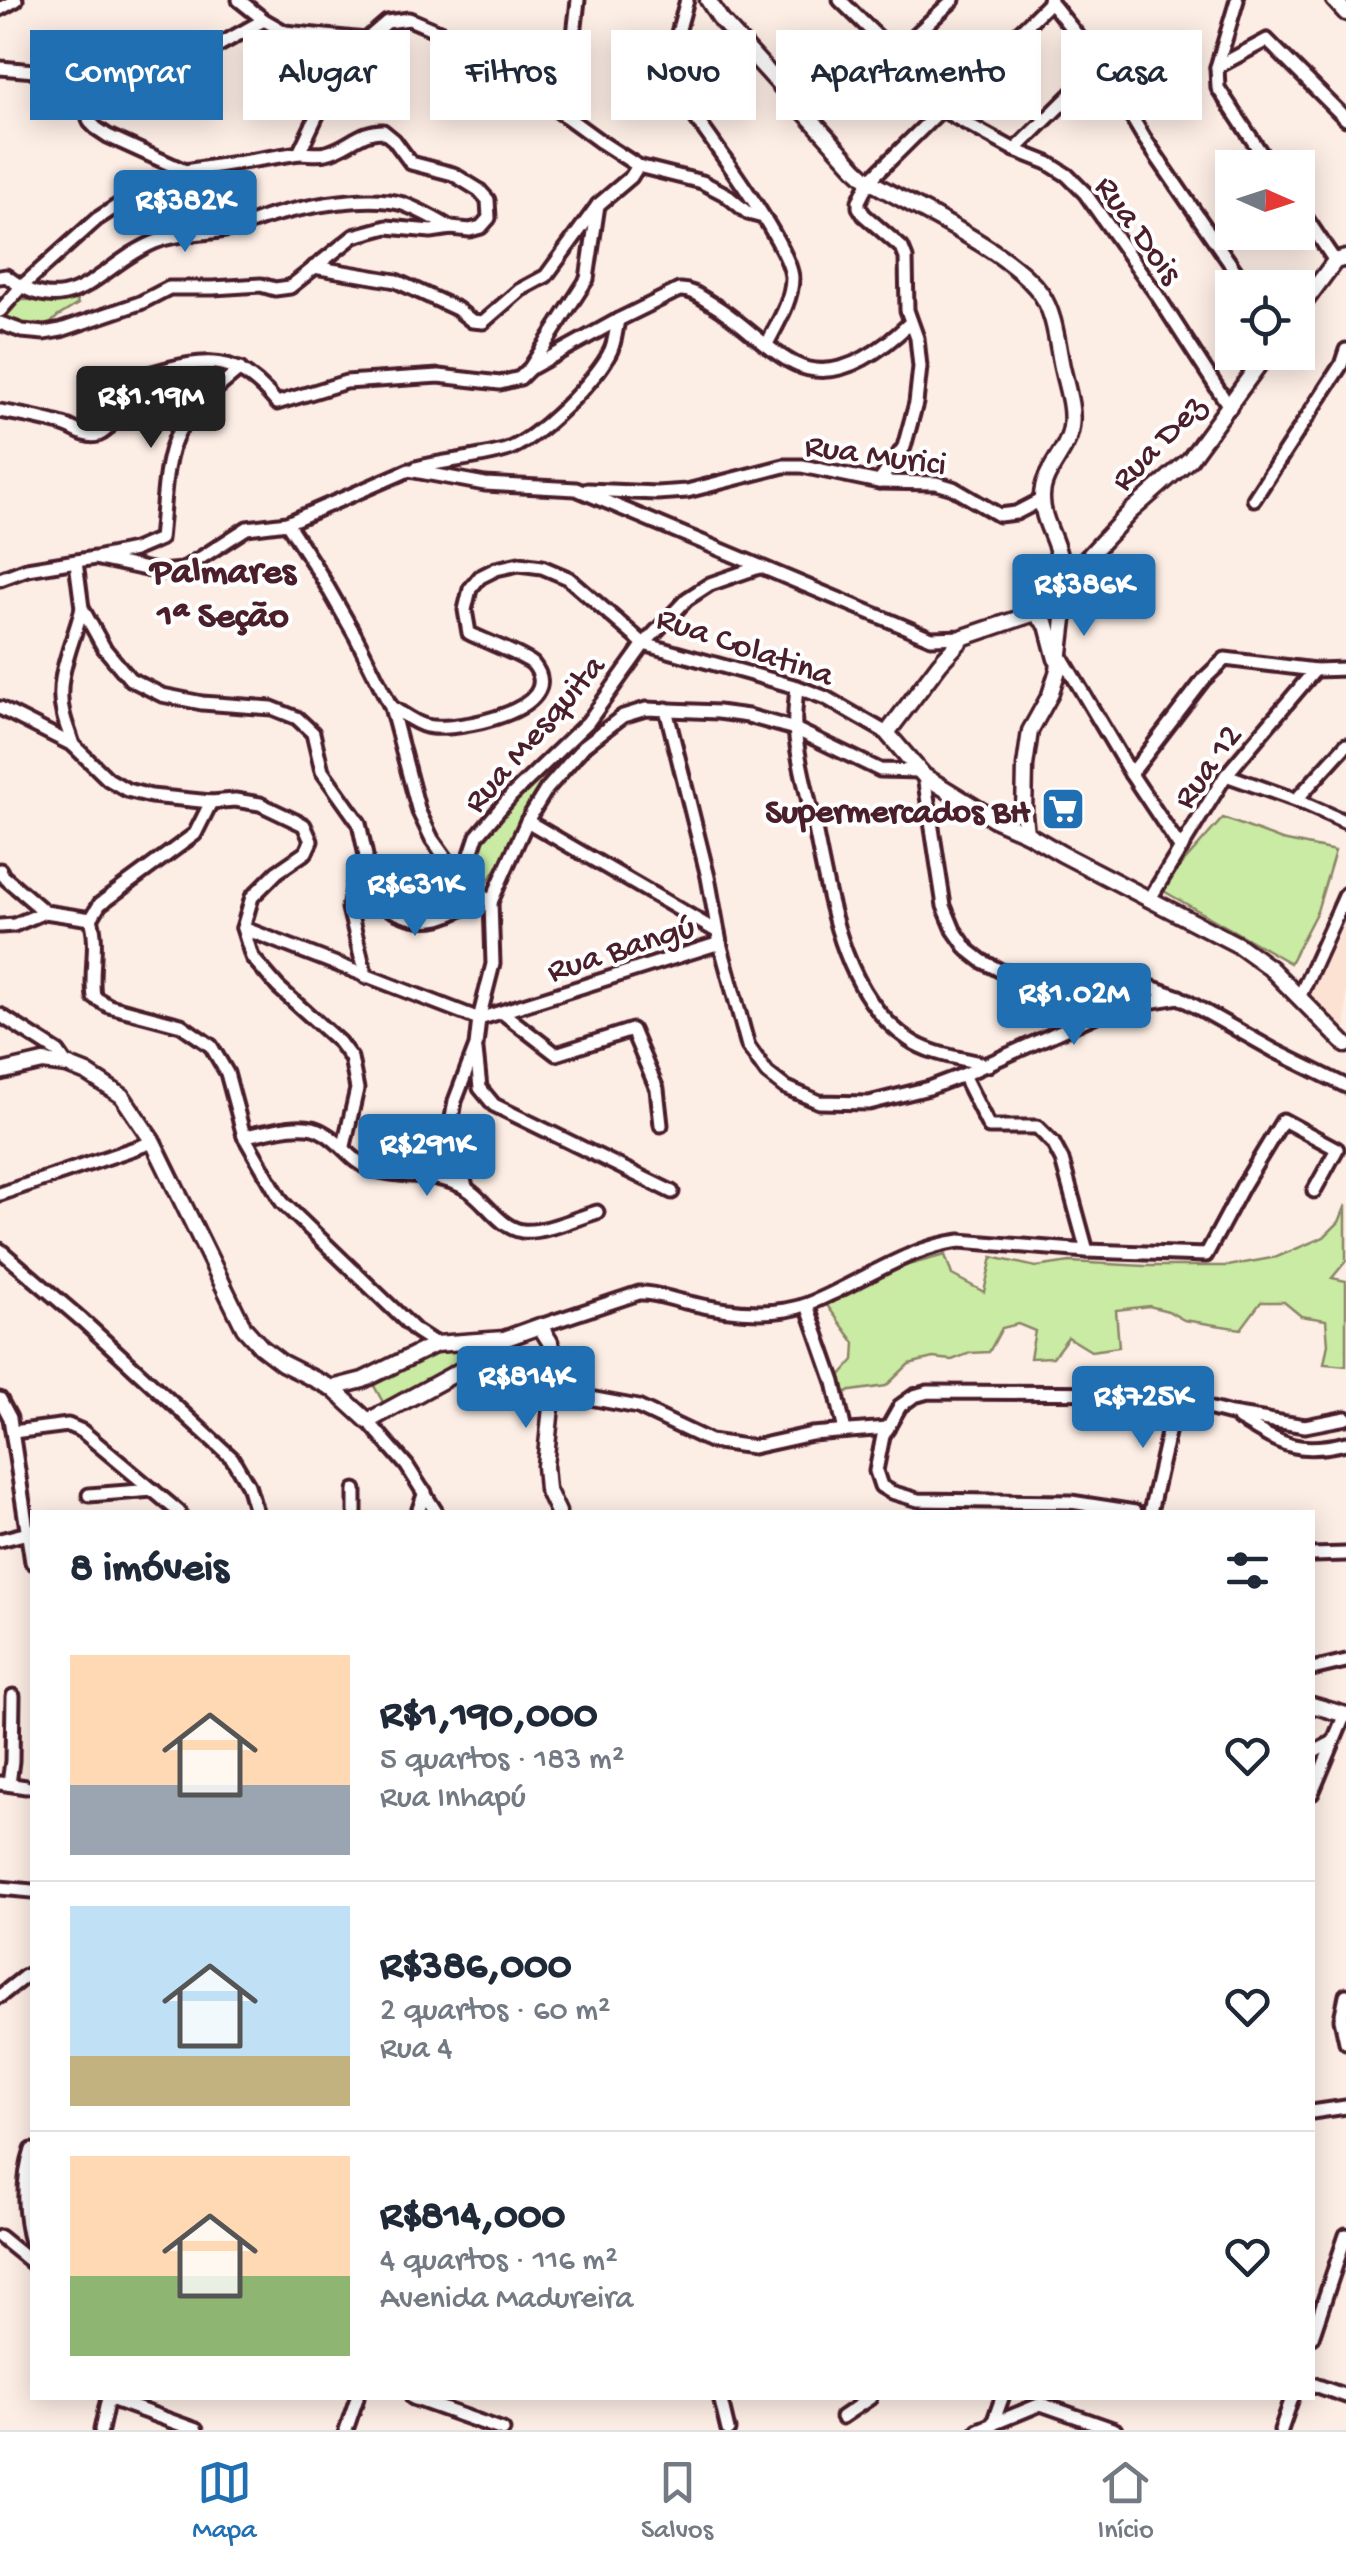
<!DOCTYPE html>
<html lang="pt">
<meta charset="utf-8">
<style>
body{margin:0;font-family:"Gochi Hand",sans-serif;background:#f2f2f3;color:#1f2937;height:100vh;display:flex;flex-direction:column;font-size:38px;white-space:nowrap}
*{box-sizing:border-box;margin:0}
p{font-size:32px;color:#747a83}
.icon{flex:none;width:55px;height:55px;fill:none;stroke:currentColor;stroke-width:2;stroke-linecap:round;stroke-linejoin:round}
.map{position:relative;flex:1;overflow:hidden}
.sheet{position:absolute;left:30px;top:1510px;width:1285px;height:890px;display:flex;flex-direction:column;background:#fff;border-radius:0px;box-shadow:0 5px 25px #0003}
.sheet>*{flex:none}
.top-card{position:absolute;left:30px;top:30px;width:1288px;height:90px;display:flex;gap:20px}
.needle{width:65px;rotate:93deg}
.buttons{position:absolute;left:1215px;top:150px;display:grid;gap:20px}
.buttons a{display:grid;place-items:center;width:100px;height:100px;border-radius:0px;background:#fff;box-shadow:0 5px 25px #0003;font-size:50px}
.price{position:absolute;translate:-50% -85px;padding:0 22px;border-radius:10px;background:#1f6fb2;color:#fff;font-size:32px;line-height:65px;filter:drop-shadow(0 2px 5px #0008)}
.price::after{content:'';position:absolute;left:50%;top:60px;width:30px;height:22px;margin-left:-15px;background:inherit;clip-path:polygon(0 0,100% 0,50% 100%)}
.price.current{background:#222;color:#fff}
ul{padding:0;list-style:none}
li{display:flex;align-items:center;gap:30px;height:250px;padding:0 40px}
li+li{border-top:2px solid #e0e1e3}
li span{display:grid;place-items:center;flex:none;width:280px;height:200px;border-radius:0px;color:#555}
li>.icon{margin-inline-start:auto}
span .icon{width:120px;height:120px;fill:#fffc;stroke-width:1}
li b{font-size:42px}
h2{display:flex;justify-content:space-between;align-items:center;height:120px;padding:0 40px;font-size:42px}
.pill{padding:0 35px;border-radius:0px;background:#fff;box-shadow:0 5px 25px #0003;font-size:35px;line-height:90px}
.pill.current{background:#1f6fb2;color:#fff}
.dock{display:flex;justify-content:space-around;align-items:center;height:140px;border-top:2px solid #e0e1e3;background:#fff;font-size:28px;color:#747a83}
.dock a{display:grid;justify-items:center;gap:5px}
.dock .current{color:#1f6fb2}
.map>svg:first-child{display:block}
</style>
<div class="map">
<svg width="1346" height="2430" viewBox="0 0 1346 2430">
<rect width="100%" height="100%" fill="#fdeee5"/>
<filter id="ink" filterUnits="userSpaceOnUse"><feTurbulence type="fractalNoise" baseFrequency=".01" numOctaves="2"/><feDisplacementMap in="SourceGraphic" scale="20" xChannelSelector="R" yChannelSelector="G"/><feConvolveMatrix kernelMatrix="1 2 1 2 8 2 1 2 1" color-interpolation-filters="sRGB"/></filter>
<g filter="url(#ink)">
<path fill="#fce2d3" d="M1346,922V1033L1310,993Z"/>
<g fill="#caeba3" stroke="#8a8567" stroke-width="2.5">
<path d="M74,296L78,304L57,317L45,329L25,327L0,319L21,300H60Z"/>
<path d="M588,729L594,734C573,752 549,770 534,794C516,823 509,859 485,883L471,880L469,874L474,853L490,823Z"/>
<path d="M1223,818L1282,840L1335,851L1317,911L1290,963L1160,889Z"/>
<path d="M1346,1205V1261L1332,1278L1346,1281V1366L1324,1364L1328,1344L1326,1320L1301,1316L1284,1302H1261L1241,1329L1184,1320L1168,1311L1149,1306L1116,1310L1119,1347L1091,1351L1068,1337L1053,1357L1030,1358L1035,1331L1018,1324L1002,1328L989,1352L970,1353L952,1360L933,1358L909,1364L886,1386L844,1392L839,1377L854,1360L855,1343L826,1304L897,1268L945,1255L952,1275L984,1292L992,1257L1036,1267L1070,1262L1145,1266H1228L1277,1257L1324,1237L1339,1222Z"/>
<path d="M483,1344L478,1352L384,1404L373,1384L436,1347Z"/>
</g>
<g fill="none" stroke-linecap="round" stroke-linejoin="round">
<defs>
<g id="minor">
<path d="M239,0L264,20L285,32L366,40"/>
<path d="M687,0C679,29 670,56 673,86C697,121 791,244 792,278C792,301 777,324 767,344"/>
<path d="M840,0L895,54L942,110L1015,150L1048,163L1067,175L1085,193L1157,295L1230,408"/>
<path d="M1049,0L1101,65L1144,138L1247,288"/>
<path d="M1237,0L1217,67L1218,88L1271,168"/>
<path d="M0,9L16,0"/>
<path d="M895,54L953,0"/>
<path d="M1217,67L1267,40L1346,119"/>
<path d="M0,68L35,71L51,76L84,102L90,122L96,128L108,136L185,171"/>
<path d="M84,102L115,103L264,20"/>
<path d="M559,110L569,79L578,0"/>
<path d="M1015,150L1101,65"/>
<path d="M1298,206L1335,261"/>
<path d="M314,267L396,281L457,309L472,321L483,322L520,290L546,276L598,205L631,177L638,166"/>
<path d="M0,277L6,276C71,327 100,264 155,242C179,232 205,235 230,229C245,226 259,219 274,215C309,206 368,194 403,204C420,210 435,219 451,228"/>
<path d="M0,311L21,287L97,219L137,193L185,171L299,153L319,111L366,40L387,22L409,19L465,43L601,142L638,166L702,182L725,194L748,213L763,217"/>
<path d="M0,323L22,331L44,333L61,330L140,303L169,288H213L261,285L275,289L290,287L354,236L387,227L431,231L451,228L470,230L481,227L489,218L488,200L479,190L453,174L411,163L394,140L383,131C360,130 347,149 326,153C318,155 308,153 299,153"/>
<path d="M533,367L618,320L679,290C692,289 702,298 714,305C741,321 768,351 795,364C837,385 881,351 910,323"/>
<path d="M0,411C22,415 48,419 69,427C77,431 88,438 98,435C116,428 117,403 127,389C137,376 151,373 167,369C218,355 243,362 277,403L346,382L439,376L500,383L520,378L530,368L587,279L598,205"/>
<path d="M416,468C445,460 477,459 506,450C537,440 598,379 611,350C615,341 616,329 618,320"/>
<path d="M879,482L904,447L916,403L920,367L917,338L907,310L906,258L902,248L864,215L859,207V201L869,181L1051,1"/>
<path d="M587,490L657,493L687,491L784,466H802L879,482L936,483L953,488L999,515L1016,513L1041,500"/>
<path d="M1254,499L1341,365L1346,350"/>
<path d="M287,523L320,574L356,637L391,707L419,812L432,839L462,881L491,902"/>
<path d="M100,557L134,550L160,539C164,506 163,460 179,431C193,405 219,387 240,369"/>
<path d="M76,562L82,608L104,648L130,679L162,695L202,703L272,708L297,718L313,733L322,771L359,823L366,856L354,885L349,908L366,977"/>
<path d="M0,579L27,569L95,558L160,572L182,570L247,528L287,523L409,470L485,484L576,489L931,638L964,637"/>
<path d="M1061,656L1131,774L1181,849"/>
<path d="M797,687C796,700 794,713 795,726C796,755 808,795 814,824C829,896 842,994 908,1039C930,1055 962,1058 988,1065"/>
<path d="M391,707C402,713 414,723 426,726C453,733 571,710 533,664C525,656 482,640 469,633L465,610L470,589L480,577L496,569L519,564L542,567L568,578L644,644L797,687L826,698L887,733"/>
<path d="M0,708L73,745L108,779L127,790L151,796L211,802L235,800L260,804L304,825L311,841L306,852L277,872L252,897L243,928L252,957L278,987L339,1042L351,1058L357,1089L344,1146"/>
<path d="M666,709L708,877L720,943L748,1046L767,1073L785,1087L819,1102L869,1103L929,1088L963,1075L1112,1008L1179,997"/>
<path d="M73,745C70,734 65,724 63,713C54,678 74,642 82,608"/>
<path d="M1131,774L1204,679L1225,659L1315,670L1346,669"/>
<path d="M1226,775L1296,800L1346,822"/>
<path d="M924,776L944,906L954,930L968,950L982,961L1001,971L1041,978L1115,981L1145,985L1179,997L1275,1051L1346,1086"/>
<path d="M1296,800L1346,745"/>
<path d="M211,802L195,834L100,904L91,919C99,944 90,971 94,997L109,1006L181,1025L211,1046L227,1073L244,1136L282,1202L416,1331L436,1344"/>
<path d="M527,821L718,932"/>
<path d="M0,870L3,876L45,912L91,919"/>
<path d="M462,881L477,836L511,796L588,722L644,644L687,599L710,584L759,567"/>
<path d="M354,885C379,903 407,926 440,918C455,914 470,904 484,898"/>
<path d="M1149,900L1226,775L1315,670"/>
<path d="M0,926L14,925L45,912"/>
<path d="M243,928L479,1019"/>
<path d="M1299,998L1346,894"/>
<path d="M503,1013L556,1054L632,1030L657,1089L661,1125"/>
<path d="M0,1015L58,1052L67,1065"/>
<path d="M479,1019L720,943"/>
<path d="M476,1050L480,1088L494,1105L672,1192"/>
<path d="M963,1075L989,1127H1037L1053,1143L1062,1160L1087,1251"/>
<path d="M244,1136C265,1133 293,1123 313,1128C337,1135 350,1161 369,1168C400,1179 439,1171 467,1189C485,1200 500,1228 522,1231C542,1234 577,1218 597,1212"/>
<path d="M467,1189L458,1163L451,1124L455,1101L476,1046L479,1019L493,964L491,902L527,821L546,790L584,746L623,716L646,709L718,712L748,716L795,729L880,770L920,771"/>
<path d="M0,1194L153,1142"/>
<path d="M0,1250L82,1320L232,1458L248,1485L256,1512"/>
<path d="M807,1305L834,1382L845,1431"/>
<path d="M540,1326L639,1293C655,1292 670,1299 685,1302C718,1310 753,1315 786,1310C805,1307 820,1299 837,1291C876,1272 917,1246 960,1241L1087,1251L1206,1255L1243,1186L1283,1120L1337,1149L1314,1191"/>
<path d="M552,1391L638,1407L710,1441L753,1447L812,1434L888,1428"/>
<path d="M0,1399L10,1418L32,1562"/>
<path d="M1239,1419C1281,1444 1296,1455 1346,1443"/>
<path d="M368,1421L407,1466L436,1512"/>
<path d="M13,1432L68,1425L82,1431L179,1512"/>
<path d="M89,1495L153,1490"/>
<path d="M355,1512V1490"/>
<path d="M418,1512L425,1492"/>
<path d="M1135,1512L1071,1502L918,1500L891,1492L881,1486L876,1471L883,1436L900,1406L914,1396L928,1392L1149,1393L1231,1414L1305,1426L1346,1418"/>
<path d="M1150,1512L1176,1398"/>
<path d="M0,1540L28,1533"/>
<path d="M1312,1555L1346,1554"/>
<path d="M1312,1669L1346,1661"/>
<path d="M1312,1753L1333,1742"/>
<path d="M0,1783L26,1787"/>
<path d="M9,1784L12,1761L13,1696"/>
<path d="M1312,1793L1345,1714"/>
<path d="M0,1888L32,1891"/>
<path d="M1346,1995L1341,2019L1346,2042"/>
<path d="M0,1996L24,1977L32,1973"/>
<path d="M1312,2112L1346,2107"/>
<path d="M32,2150C22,2180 23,2215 32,2246"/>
<path d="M0,2237L32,2263"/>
<path d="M1312,2337L1346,2235"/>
<path d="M1312,2384L1346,2396"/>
<path d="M108,2398L196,2430"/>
<path d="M413,2398L503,2430"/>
<path d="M721,2401L728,2430"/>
<path d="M842,2417L870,2398"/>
<path d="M992,2426L1002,2398"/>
<path d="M101,2430L108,2398"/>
<path d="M346,2430L357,2398"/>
<path d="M978,2430L1041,2404L1115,2430"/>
<path d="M1281,2430L1292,2398"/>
</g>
<g id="tertiary">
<path d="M708,0L721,20L856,169L869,181C916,208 1012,252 1041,294C1055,314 1057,343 1062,367C1066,386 1074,408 1071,427C1068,452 1042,471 1042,497C1041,527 1068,550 1059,585"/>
<path d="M1334,0L1346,13"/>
<path d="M1298,311L1335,261L1346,258"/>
<path d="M1062,585L1130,512L1190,459L1268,352"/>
<path d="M1050,597L1035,613L964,637L940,663L887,733L924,776L996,820L1026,833L1062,854L1238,945L1270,968L1346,1045"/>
<path d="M1035,613L1047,625L1056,659"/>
<path d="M1026,833L1024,815L1025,766L1030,731L1050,695L1058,670L1066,602"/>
<path d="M0,1072L43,1062L67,1065L87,1073L122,1096L153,1142L244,1328L261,1347L282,1363L332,1388L368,1421L478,1361L504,1339"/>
<path d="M332,1388L363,1380L436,1344L504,1339L540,1326L550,1342L555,1367L545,1466L547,1489L558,1512"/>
<path d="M1312,1705L1346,1715"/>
</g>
</defs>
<use href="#minor" stroke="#4a1f2b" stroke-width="19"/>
<use href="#tertiary" stroke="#4a1f2b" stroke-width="21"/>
<use href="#minor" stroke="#fff" stroke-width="11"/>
<use href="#tertiary" stroke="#fff" stroke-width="14"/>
</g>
</g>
<defs>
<symbol id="supermarket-square" viewBox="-11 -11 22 22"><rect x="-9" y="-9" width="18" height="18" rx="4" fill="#1f6fb2" stroke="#fff"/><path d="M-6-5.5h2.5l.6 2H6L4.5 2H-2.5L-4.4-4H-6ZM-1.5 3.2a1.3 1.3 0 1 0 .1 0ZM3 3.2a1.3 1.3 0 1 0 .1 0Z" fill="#fff"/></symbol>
</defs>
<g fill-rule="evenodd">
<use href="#supermarket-square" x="1038" y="784" width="50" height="50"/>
</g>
<g text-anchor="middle" stroke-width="8" stroke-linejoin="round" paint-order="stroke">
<g font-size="35" fill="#4a1f2b" stroke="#fff">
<text transform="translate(1141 228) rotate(54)" y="12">Rua Dois</text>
<text transform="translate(1156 441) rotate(-46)" y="12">Rua Dez</text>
<text transform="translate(876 452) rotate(8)" y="12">Rua Murici</text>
<text transform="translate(746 644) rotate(19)" y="12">Rua Colatina</text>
<text transform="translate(532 732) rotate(-49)" y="12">Rua Mesquita</text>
<text transform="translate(1205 765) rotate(-55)" y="12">Rua 12</text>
<text transform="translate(620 946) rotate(-18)" y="12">Rua Bangú</text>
</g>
<g font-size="35" font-weight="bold" fill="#4a1f2b" stroke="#fff" text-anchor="end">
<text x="1030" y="821">Supermercados BH</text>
</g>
<g font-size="38" font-weight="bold" fill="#4a1f2b" stroke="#fff">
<text x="223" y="581">Palmares<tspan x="223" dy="44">1ª Seção</tspan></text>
</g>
</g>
</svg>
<div class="buttons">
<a><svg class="needle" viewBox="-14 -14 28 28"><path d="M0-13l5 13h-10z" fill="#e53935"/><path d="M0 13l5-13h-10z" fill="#747a83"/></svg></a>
<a><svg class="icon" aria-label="locate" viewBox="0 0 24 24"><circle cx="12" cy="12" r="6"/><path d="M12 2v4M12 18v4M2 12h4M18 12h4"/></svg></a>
</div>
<b class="price" style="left:185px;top:255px">R$382K</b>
<b class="price current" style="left:151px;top:451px">R$1.19M</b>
<b class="price" style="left:1084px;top:639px">R$386K</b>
<b class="price" style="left:415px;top:939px">R$631K</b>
<b class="price" style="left:1074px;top:1048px">R$1.02M</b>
<b class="price" style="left:427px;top:1199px">R$291K</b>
<b class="price" style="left:526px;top:1431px">R$814K</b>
<b class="price" style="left:1143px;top:1451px">R$725K</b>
<div class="top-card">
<a class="pill current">Comprar</a>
<a class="pill">Alugar</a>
<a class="pill">Filtros</a>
<a class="pill">Novo</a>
<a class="pill">Apartamento</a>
<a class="pill">Casa</a>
</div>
<section class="sheet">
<h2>8 imóveis<svg class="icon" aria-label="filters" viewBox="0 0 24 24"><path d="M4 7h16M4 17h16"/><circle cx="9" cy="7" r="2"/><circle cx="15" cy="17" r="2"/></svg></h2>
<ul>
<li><span style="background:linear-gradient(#ffd9b3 65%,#9aa5b1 0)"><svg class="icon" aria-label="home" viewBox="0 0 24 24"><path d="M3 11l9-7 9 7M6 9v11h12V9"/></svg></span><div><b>R$1,190,000</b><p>5 quartos · 183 m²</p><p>Rua Inhapú</p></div><svg class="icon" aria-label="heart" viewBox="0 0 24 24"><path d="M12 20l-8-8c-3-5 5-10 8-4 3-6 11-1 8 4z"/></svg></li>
<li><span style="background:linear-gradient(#bfe0f5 75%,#c2b280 0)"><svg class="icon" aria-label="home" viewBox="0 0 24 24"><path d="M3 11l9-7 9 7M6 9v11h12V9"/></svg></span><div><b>R$386,000</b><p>2 quartos · 60 m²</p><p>Rua 4</p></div><svg class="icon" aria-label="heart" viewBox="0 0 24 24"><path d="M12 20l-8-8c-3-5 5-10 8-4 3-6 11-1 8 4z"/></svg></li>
<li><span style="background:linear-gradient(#ffd9b3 60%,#8fb573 0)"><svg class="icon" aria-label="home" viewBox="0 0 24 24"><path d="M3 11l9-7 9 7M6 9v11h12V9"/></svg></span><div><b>R$814,000</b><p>4 quartos · 116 m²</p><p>Avenida Madureira</p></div><svg class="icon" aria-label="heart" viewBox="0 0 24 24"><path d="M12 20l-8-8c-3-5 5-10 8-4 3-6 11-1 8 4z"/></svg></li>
</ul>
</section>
</div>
<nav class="dock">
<a class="current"><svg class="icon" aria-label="map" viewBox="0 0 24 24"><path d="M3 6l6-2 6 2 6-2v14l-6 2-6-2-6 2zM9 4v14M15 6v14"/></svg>Mapa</a>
<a><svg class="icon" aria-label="saved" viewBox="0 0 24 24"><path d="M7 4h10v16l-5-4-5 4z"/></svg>Salvos</a>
<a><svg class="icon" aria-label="home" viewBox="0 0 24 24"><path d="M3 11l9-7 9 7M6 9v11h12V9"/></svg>Início</a>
</nav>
